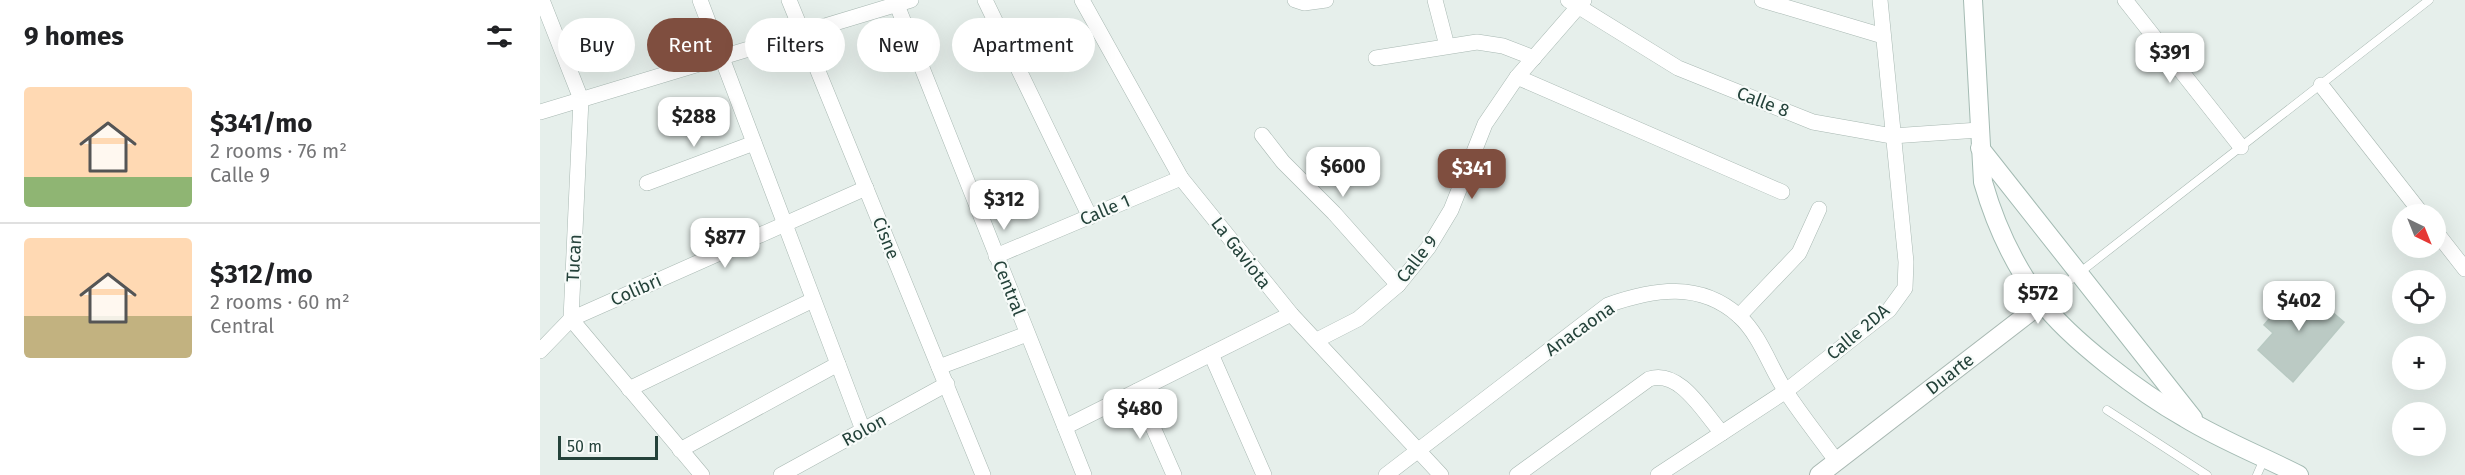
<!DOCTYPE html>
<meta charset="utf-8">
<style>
body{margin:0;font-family:"Fira Sans",sans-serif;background:#f6f6f6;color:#202124;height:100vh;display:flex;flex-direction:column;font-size:22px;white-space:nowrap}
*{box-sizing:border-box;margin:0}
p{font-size:20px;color:#757577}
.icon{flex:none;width:33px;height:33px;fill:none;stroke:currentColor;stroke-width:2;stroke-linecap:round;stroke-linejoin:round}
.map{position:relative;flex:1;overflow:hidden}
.sheet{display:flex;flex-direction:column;background:#fff;width:540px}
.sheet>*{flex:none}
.banner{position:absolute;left:18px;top:18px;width:570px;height:54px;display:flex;gap:12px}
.needle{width:39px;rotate:137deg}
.fabs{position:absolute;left:1852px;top:204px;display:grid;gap:12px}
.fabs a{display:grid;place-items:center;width:54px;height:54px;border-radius:50%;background:#fff;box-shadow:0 6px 24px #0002;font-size:30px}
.scale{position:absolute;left:18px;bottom:15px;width:100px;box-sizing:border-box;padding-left:6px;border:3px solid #24423a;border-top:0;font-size:16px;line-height:21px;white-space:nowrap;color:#24423a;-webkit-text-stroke:4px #f7fbf9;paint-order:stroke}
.price{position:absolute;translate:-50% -51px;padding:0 14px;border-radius:12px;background:#fff;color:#222;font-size:20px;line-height:39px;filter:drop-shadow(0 2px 3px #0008)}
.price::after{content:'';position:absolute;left:50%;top:36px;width:18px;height:14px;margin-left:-9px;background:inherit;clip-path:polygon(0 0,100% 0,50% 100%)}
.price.current{background:#7f4e3f;color:#fff}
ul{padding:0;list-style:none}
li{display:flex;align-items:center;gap:18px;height:150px;padding:0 24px}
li+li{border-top:2px solid #e0e0e0}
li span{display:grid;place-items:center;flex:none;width:168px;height:120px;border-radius:6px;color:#555}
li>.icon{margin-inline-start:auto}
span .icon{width:72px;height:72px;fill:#fffc;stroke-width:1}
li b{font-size:26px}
h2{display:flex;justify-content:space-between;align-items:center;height:72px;padding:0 24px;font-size:26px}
.tag{padding:0 21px;border-radius:27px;background:#fff;box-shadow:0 6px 24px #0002;font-size:21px;line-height:54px}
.tag.current{background:#7f4e3f;color:#fff}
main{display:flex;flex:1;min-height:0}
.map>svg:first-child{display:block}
</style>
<main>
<section class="sheet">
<h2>9 homes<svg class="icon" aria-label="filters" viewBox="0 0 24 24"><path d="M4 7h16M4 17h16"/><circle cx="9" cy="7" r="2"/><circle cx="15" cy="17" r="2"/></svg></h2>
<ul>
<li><span style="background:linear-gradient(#ffd9b3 75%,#8fb573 0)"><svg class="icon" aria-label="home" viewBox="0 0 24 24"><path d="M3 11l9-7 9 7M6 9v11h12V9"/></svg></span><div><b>$341/mo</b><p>2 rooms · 76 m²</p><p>Calle 9</p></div></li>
<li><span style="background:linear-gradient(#ffd9b3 65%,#c2b280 0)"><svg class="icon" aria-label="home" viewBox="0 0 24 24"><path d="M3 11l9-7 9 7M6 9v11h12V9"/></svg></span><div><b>$312/mo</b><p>2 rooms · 60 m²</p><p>Central</p></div></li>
</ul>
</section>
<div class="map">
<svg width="1925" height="475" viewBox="0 0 1925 475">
<rect width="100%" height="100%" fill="#e6efeb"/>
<path fill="#bbcac4" stroke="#b8c9c2" stroke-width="1.5" d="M1759,284L1804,322L1753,382L1718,350L1733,333L1724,325Z"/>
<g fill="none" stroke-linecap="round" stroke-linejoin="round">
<defs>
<g id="service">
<path d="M1502,302L1889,0"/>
<path d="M1567,410L1667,475"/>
<path d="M1717,475L1724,459"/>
</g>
<g id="minor">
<path d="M2,0L41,99L31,319L162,475"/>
<path d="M160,0L323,430"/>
<path d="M249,0L443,475"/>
<path d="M355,0L544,475"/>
<path d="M445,0L550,217"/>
<path d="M542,0L641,178L751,314L901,475"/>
<path d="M755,0L764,3L786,0"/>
<path d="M895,0L907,46"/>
<path d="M1028,0L1138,68L1273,122L1352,136L1439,130"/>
<path d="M1222,0L1343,36"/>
<path d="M1585,0L1701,147"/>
<path d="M836,58L937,42L963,46L994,58"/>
<path d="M977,77L1242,192"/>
<path d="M1781,85L1882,214"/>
<path d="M0,112L371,0"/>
<path d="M722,135L743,162L794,213L858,285"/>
<path d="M107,183L214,143"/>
<path d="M1896,232L1925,269"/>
<path d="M456,256L641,178"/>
<path d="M1199,316L1259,253L1279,209"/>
<path d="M777,340L818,319L858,285L888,248L911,210L945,124L977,77L1044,0"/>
<path d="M0,351L31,319L326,188"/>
<path d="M671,354L724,475"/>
<path d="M399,367L487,334"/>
<path d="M89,389L273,300"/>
<path d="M597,391L634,475"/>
<path d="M525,427L751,314"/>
<path d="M140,450L298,364"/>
<path d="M241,475L407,384"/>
<path d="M846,475L1068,305C1114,289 1160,281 1199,316C1220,335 1230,367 1245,390C1261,415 1280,438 1297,462"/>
<path d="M977,475L1109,379C1140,369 1163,412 1182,433"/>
<path d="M1118,475L1246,391L1349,310L1365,288L1366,262L1340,0"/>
</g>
<path id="tertiary" d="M1279,475L1502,303"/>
<g id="secondary">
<path d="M1433,0L1443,182C1455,224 1474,265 1500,300C1530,340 1601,393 1645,418C1681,440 1722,456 1759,475"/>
<path d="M1440,148L1653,418"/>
</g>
</defs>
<use href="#service" stroke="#a8b8b2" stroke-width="9"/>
<use href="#minor" stroke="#a8b8b2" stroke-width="16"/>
<use href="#tertiary" stroke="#a8b8b2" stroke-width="20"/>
<use href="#secondary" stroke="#a4bbb3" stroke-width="20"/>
<use href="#service" stroke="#fff" stroke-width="8"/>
<use href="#minor" stroke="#fff" stroke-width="15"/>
<use href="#tertiary" stroke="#fff" stroke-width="18"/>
<use href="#secondary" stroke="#fff" stroke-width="18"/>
</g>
<g text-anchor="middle" stroke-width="4.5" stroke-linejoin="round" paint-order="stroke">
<g font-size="18" fill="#24423a" stroke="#f7fbf9">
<text transform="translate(1223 102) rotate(21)" y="6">Calle 8</text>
<text transform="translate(565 210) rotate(-23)" y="6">Calle 1</text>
<text transform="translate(346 238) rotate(68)" y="6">Cisne</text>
<text transform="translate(701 253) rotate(52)" y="6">La Gaviota</text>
<text transform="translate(34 258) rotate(-87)" y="6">Tucan</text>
<text transform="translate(877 259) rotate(-52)" y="6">Calle 9</text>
<text transform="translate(469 288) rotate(68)" y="6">Central</text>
<text transform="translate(96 290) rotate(-24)" y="6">Colibri</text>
<text transform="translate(1040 329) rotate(-35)" y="6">Anacaona</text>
<text transform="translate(1318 332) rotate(-40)" y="6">Calle 2DA</text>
<text transform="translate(1410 374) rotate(-38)" y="6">Duarte</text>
<text transform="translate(324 430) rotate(-29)" y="6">Rolon</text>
</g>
</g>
</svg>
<div class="fabs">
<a><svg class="needle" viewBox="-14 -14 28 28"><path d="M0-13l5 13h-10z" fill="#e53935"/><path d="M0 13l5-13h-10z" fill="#757577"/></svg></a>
<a><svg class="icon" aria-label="locate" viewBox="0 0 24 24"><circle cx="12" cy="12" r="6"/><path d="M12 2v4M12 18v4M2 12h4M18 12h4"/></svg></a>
<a>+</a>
<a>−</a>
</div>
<div class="scale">50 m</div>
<b class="price" style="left:1630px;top:84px">$391</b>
<b class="price" style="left:154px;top:148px">$288</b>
<b class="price" style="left:803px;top:198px">$600</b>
<b class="price current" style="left:932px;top:200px">$341</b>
<b class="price" style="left:464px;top:231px">$312</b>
<b class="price" style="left:185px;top:269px">$877</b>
<b class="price" style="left:1498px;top:325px">$572</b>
<b class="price" style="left:1759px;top:332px">$402</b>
<b class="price" style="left:600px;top:440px">$480</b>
<div class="banner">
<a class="tag">Buy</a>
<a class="tag current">Rent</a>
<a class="tag">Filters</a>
<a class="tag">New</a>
<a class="tag">Apartment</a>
</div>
</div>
</main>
